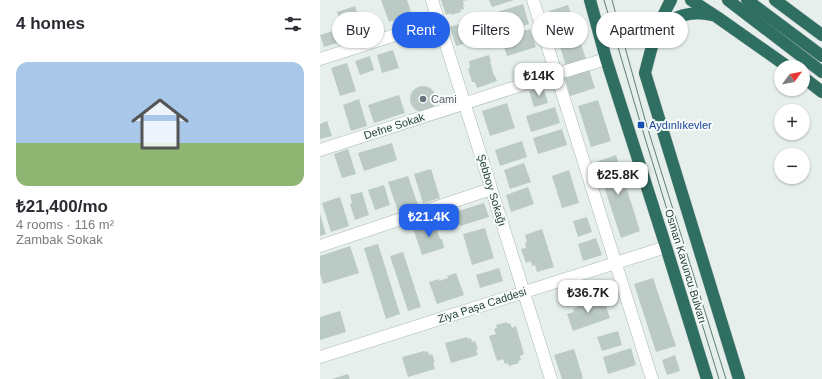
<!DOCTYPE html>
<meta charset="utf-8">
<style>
body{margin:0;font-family:Helvetica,sans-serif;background:#f7f7f7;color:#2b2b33;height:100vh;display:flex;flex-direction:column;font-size:15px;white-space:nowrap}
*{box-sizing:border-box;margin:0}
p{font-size:13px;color:#7c7c81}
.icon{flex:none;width:22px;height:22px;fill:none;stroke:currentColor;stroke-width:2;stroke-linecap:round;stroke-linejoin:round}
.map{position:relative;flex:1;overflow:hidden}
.details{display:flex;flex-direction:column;background:#fff;width:320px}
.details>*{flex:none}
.hud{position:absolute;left:12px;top:12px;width:380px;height:36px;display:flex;gap:8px}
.needle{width:26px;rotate:58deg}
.controls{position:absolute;left:454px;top:60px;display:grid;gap:8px}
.controls a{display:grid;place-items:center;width:36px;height:36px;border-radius:50%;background:#fff;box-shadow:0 1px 3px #0004;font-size:20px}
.price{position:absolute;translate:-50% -34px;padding:0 9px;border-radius:8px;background:#fff;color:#222;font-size:13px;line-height:26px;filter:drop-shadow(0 1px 2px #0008)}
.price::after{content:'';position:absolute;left:50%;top:24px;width:12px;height:9px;margin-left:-6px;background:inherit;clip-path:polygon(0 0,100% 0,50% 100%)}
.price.on{background:#2563eb;color:#fff}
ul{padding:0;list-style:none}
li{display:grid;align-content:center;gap:8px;height:212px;padding:0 16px}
li span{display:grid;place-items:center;height:124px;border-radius:12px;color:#555}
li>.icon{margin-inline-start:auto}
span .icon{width:72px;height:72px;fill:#fffc;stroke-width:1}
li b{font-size:17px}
h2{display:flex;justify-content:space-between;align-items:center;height:48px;padding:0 16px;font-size:17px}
.tag{padding:0 14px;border-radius:18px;background:#fff;box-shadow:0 1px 3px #0004;font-size:14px;line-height:36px}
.tag.on{background:#2563eb;color:#fff}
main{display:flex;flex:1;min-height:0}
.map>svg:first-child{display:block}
</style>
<main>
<section class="details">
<h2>4 homes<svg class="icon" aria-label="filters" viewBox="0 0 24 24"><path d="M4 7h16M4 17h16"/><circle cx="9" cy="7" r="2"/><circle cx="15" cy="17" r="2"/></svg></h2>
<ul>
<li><span style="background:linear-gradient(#a9c7e8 65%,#8fb573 0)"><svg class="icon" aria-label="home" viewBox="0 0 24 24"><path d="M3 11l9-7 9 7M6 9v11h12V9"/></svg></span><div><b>₺21,400/mo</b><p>4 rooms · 116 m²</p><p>Zambak Sokak</p></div></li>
</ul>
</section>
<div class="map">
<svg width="502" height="379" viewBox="0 0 502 379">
<rect width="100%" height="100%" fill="#e6efeb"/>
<g fill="#bbcac4">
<path d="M61,0H87L92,15L69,22Z"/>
<path d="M121,0H147L143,1L144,4L143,5L144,9L140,10L141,12L131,15V13L126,15Z"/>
<path d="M169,0H194L172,7Z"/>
<path d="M203,4L209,24L180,33L174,13Z"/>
<path d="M248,5L266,59L246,66L229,11Z"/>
<path d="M35,6L44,34L26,40L17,12Z"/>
<path d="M160,17L166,37L136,46L130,27Z"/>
<path d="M210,29L216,47L187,56L181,38Z"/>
<path d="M16,30L20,42L4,47L0,35Z"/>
<path d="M73,50L79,68L62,73L57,55Z"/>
<path d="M169,55L171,61H170L174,76H175L177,81L157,88L155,82H152L148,69L150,68L149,61Z"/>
<path d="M50,56L54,70L40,75L35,61Z"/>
<path d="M27,63L36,91L20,96L11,68Z"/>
<path d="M269,70L275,88L250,96L245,78Z"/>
<path d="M223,86L228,103L214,107L209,91Z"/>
<circle cx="103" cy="99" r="13"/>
<path d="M79,95L85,113L54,123L48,105Z"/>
<path d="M39,99L47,126L31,131L23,105Z"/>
<path d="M278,100L291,141L271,147L258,106Z"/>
<path d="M187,103L195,128L170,136L162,111Z"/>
<path d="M235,107L240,123L211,132L206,116Z"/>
<path d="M7,121L12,136L0,139V124Z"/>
<path d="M242,129L247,145L218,154L213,138Z"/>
<path d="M202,141L207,157L180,166L175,150Z"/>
<path d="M72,143L77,160L44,171L38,153Z"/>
<path d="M28,149L36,174L22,178L14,154Z"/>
<path d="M296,155L320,231L301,238L276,162Z"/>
<path d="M204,163L211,182L190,189L184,170Z"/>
<path d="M111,169L120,198L103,203L94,174Z"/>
<path d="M249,170L259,203L242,208L232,176Z"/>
<path d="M88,176L98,205L78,211L68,182Z"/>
<path d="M64,185L70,205L55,210L48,190Z"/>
<path d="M208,187L214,204L191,212L186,195Z"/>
<path d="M42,192L49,215L35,220L30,204L32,203L30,195Z"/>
<path d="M20,197L29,226L11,232L2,203Z"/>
<path d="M164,203L169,217L140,226L135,212Z"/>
<path d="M0,214L6,234L0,236Z"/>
<path d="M267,217L272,232L258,237L253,221Z"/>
<path d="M116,221L119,230H117L120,239H122L124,248L102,255L93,228Z"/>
<path d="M165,228L174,258L152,265L143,234Z"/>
<path d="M222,229L234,267L217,272L215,265L212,266L211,261L206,263L201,249L206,248L205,243L207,242L205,235Z"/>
<path d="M276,238L282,255L263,261L258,244Z"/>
<path d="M58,244L80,314L66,319L44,248Z"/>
<path d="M30,246L39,273L3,284L0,274V256Z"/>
<path d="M83,252L101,307L88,311L70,256Z"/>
<path d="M179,268L183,281L160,288L156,275Z"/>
<path d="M136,273L144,295L117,304L109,282L119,279V281L128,278L127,276Z"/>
<path d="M333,278L356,346L336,352L314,284Z"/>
<path d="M270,298L271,302L276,301L277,304L284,301L290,318L253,331L247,314L254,312L253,309L258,307L256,303Z"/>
<path d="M20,311L26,332L0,340V317Z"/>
<path d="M187,322V324L190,323L192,328L196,326L204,354L200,356L201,360L198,361L199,363L189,366L188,363L185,364L183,359L177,361L169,336L176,334L174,329L177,328L176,325Z"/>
<path d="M298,331L302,345L282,351L277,337Z"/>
<path d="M147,337L148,339L151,338L152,342L155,341L158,349L156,350L158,355L131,363L125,343Z"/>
<path d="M311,348L316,365L288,374L283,357Z"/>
<path d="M254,349L263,378L261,379H242L234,355Z"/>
<path d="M104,351L105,352L108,351L109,355L112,354L115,362L113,363L115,369L88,377L82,357Z"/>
<path d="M355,355L360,371L347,375L342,360Z"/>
<path d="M28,374L30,379H12Z"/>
</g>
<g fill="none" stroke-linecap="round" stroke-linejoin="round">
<defs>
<g id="minor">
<path d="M112,0L231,379"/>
<path d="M213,0L332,379"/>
<path d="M0,59L119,21"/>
<path d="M0,150L236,74L286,59"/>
<path d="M0,246L171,189"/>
<path d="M0,357L346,247"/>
</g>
<g id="highway">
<path d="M270,0L286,59L346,247L387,379"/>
<path d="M351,0C337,25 332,45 325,73L419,379"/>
<path d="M371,0L397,17L468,67"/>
<path d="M408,0L502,72"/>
<path d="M427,0L502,56"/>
<path d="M455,0L502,35"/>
<path d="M337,31C351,16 372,10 392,15"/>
<path d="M483,77L502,92"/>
</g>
</defs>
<use href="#minor" stroke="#a8b8b2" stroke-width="13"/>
<use href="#highway" stroke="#c2cac8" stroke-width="13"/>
<use href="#minor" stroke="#fff" stroke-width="12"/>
<use href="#highway" stroke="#2f6f62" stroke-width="12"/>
<g stroke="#5f7d75" stroke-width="1">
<path d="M284,0L321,125L399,379"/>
<path d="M292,0L326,123L406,379"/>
</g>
</g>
<circle fill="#6b7280" stroke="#f7fbf9" stroke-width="1.5" cx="103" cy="99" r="4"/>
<rect fill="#1a4fb4" stroke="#f7fbf9" stroke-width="1.5" x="317" y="121" width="8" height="8" rx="2"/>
<g text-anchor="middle" stroke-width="4" stroke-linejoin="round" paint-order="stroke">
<g font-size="11" fill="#5b616d" stroke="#f7fbf9" text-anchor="start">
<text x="111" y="103">Cami</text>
</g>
<g font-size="11" fill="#164399" stroke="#f7fbf9" text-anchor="start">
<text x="329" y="129">Aydınlıkevler</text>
</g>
<g font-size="11" fill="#24423a" stroke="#f7fbf9">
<text transform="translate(74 126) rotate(-18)" y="4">Defne Sokak</text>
<text transform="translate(172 190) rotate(73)" y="4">Şebboy Sokağı</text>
<text transform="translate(366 266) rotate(73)" y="4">Osman Kavuncu Bulvarı</text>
<text transform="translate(162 305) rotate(-18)" y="4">Ziya Paşa Caddesi</text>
</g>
</g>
</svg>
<div class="controls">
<a><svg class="needle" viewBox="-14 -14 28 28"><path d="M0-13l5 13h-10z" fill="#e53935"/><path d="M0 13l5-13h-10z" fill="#7c7c81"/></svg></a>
<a>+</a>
<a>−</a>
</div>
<b class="price" style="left:219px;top:97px">₺14K</b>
<b class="price" style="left:298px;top:196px">₺25.8K</b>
<b class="price on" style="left:109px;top:238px">₺21.4K</b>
<b class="price" style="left:268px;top:314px">₺36.7K</b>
<div class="hud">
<a class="tag">Buy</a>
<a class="tag on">Rent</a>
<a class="tag">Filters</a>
<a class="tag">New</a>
<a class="tag">Apartment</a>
</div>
</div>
</main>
